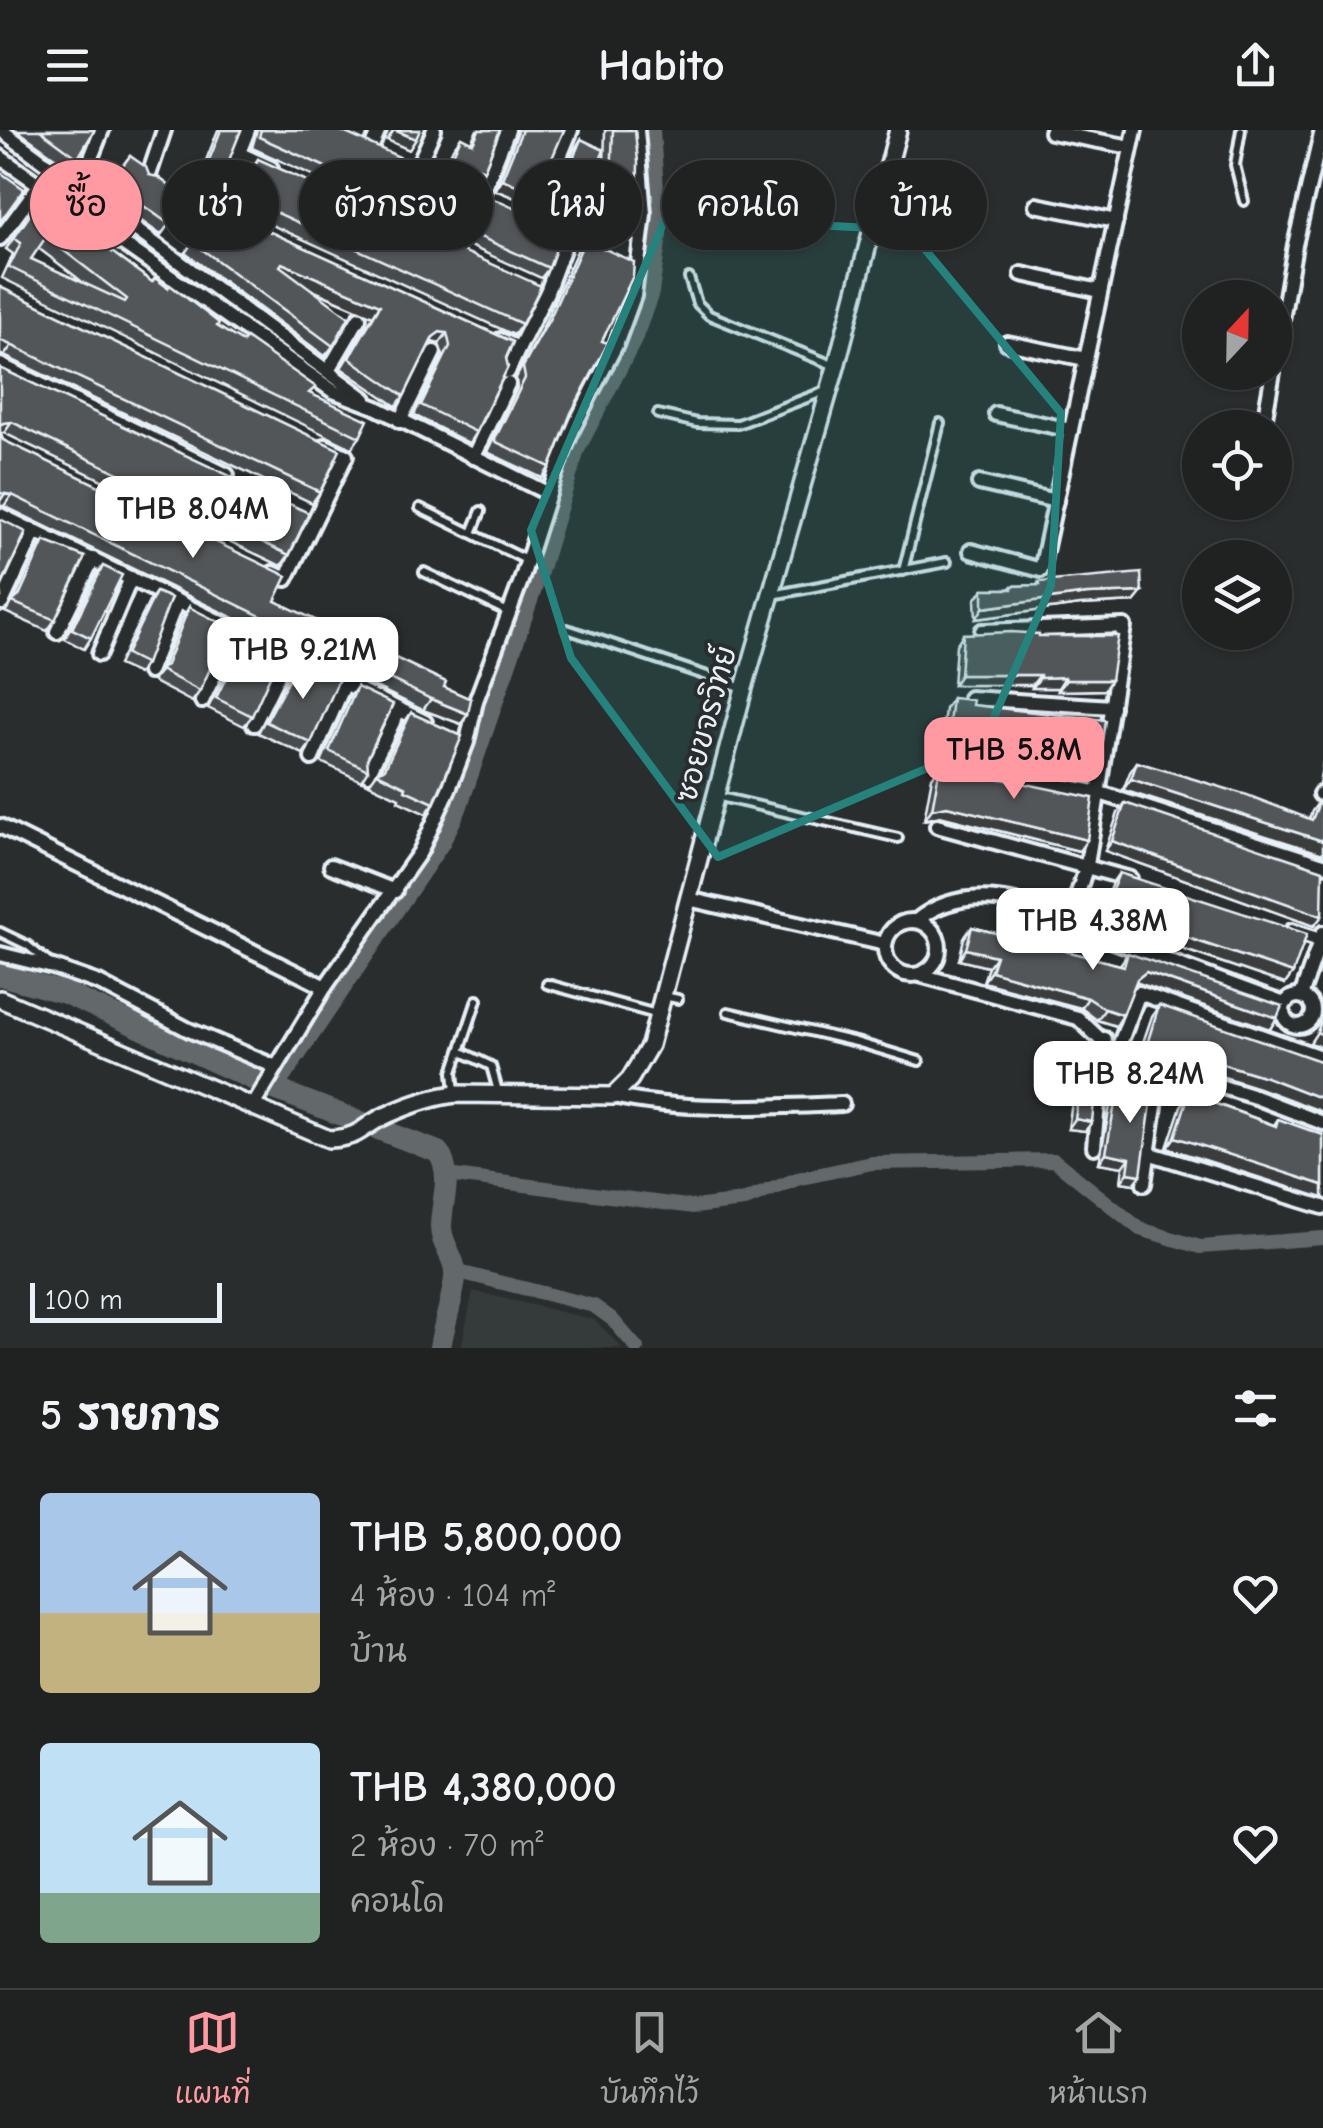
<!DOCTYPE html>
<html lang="th">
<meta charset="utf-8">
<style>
body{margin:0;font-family:"Comic Neue","Playpen Sans Thai",sans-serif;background:#282a2a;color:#f1f3f6;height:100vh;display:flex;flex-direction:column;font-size:38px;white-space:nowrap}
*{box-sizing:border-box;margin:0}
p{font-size:32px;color:#a2a4a5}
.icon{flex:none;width:55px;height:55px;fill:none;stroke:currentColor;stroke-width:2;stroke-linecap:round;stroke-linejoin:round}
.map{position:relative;height:1218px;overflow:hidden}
.side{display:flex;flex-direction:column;background:#202222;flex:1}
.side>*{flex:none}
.guide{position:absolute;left:30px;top:30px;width:1265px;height:90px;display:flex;gap:20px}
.needle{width:65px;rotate:22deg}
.tools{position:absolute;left:1182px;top:150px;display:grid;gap:20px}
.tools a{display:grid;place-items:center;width:110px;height:110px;border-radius:50%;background:#202222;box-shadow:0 2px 8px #0004,0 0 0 2px #3d3f40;font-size:50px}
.scale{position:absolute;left:30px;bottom:25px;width:192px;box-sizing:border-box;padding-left:10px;border:5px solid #e8f1f8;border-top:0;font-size:28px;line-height:35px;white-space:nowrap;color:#e8f1f8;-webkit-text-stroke:8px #2a2d2e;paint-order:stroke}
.price{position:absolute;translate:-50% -85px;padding:0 22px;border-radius:20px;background:#fff;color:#222;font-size:32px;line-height:65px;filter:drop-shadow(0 2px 5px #0008)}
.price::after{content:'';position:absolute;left:50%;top:60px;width:30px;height:22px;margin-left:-15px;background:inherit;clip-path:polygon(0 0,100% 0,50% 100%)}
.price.on{background:#ff9aa2;color:#111}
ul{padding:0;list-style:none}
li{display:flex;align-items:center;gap:30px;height:250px;padding:0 40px}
li span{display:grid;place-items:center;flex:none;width:280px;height:200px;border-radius:10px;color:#555}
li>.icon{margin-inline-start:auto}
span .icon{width:120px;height:120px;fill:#fffc;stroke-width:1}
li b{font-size:42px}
h2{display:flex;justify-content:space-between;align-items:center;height:120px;padding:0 40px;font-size:42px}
.tag{padding:0 35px;border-radius:45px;background:#202222;box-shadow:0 2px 8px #0004,0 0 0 2px #3d3f40;font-size:35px;line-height:90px}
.tag.on{background:#ff9aa2;color:#111}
header{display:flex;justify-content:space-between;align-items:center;height:130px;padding:0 40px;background:#202222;font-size:45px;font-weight:600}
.dock{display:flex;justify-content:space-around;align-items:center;height:140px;border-top:2px solid #3d3f40;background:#202222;font-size:28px;color:#a2a4a5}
.dock a{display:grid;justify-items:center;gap:5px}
.dock .on{color:#ff9aa2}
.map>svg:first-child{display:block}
</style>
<header><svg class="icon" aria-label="menu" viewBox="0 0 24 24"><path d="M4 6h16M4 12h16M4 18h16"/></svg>Habito<svg class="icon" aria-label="share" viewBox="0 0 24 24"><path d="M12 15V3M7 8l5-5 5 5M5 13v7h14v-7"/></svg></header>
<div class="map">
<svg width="1323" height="1218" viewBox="0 0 1323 1218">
<rect width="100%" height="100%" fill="#2a2d2e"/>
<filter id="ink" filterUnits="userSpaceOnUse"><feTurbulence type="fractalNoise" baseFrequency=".01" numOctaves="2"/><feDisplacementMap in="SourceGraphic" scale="20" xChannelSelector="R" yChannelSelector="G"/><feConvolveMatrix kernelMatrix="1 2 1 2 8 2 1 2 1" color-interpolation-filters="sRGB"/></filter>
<g filter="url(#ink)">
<path fill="#363a3b" d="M473,1161L595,1190L622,1218H461Z"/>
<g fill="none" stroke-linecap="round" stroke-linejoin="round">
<g stroke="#63686b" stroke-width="14">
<path d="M447,1045L694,1077L743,1071L797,1049L872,1033L1054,1030L1140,1099L1200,1117L1323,1108"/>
<path d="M455,1141L594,1176L612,1189L637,1218"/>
</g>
<g stroke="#63686b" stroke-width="22">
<path d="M0,845L65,863L272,958L438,1022C454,1045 441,1071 441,1097C441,1114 454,1126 455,1141C457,1156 442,1200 440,1218"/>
<path d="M272,958L439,712L456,678L537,441L574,319L631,209L648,162L656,105L649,0"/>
</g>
<defs>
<g id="service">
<path d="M1241,0L1235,35L1244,71"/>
<path d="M689,148L697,173L709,185L835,236"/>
<path d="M658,284L697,293L738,294L828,260"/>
<path d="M420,378L526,430"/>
<path d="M472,403L481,381"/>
<path d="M903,441L940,293"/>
<path d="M424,442L508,482"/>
<path d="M772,465L947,432"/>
<path d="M567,499L743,558"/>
<path d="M716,666L898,708"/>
<path d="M0,802L27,815L49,833"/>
<path d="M547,854L656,884"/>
<path d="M664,866L678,869"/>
<path d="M728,882L856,912L919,931"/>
<path d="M462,922L491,936L498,961"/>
<path d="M455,962L453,942L477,870"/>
</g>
<g id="minor">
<path d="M1,0L365,269"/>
<path d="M1051,2L1131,17"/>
<path d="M371,18L379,0"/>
<path d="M238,23L271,38"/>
<path d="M0,27L333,261L375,277L549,364"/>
<path d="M417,38L434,0"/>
<path d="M148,48L164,0"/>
<path d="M77,63L102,0"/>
<path d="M481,67L508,0"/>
<path d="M1036,75L1116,91"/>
<path d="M216,80L246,93"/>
<path d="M534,90L571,0"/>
<path d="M206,106L248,0"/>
<path d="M0,108L40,54"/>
<path d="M1022,144L1100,161"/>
<path d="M500,210L519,218L547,162L568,106"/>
<path d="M1007,213L1086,229"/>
<path d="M1275,230L1295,115L1322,0"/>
<path d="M0,235L227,345"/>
<path d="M328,241L359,188"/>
<path d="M508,242L519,218"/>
<path d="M996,284L1071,300"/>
<path d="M400,291L434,222"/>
<path d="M1263,298L1273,242"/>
<path d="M473,327L508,254"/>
<path d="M979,353L1056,371"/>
<path d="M0,385L425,592"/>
<path d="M971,421L1041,440L1135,0"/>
<path d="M273,443L286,449L346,326L325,316"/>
<path d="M2,473L35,402"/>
<path d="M57,502L93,429"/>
<path d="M99,524L131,448"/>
<path d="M149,542L177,471"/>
<path d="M970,568L1112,577"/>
<path d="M202,571L237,499"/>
<path d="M254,594L288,525"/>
<path d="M312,628L345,553"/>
<path d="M947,634L1100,663L1323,735"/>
<path d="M368,644L399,580"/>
<path d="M1320,664L1323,665"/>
<path d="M0,696L325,857"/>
<path d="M937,696L1130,749"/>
<path d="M331,736L395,761"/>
<path d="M688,769L885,814"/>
<circle cx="912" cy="818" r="27"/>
<path d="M916,791C959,755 1023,766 1068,794L1087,735L1124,496L982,501"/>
<path d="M1068,794L1284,874"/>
<path d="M1292,801L1323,811"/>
<path d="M0,824L53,837L99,853L189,900L276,937"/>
<path d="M920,845L1078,888L1116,924L1255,967L1323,993"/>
<path d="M1301,866L1323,803"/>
<circle cx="1298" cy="881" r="15"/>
<path d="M1116,924L1139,863L1323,928"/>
<path d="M613,966C683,982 770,977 842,974"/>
<path d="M253,976L325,857L420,722L449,659L467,612L476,571L521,451L558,335L573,298L616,215L634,166L644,84L637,0"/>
<path d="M1094,1017L1104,909"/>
<path d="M1148,1023L1323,1077"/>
<path d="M1144,1054L1160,940"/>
</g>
<path id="tertiary" d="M0,869L329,1009C362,1008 361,996 387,985C409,975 431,967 456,964L613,966L630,949L650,915L744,558L836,237L898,0"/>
</defs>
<use href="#service" stroke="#e8f1f8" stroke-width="14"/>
<use href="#minor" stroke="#e8f1f8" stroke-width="20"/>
<use href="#tertiary" stroke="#e8f1f8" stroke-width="22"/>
<use href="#service" stroke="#2a2d2e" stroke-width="6"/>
<use href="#minor" stroke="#2a2d2e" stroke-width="12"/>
<use href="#tertiary" stroke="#2a2d2e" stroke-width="15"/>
</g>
<g fill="#474b4d" stroke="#e8f1f8" stroke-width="2.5" fill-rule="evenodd">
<path d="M17,0H93L94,1L70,38Z"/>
<path d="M218,0H241L196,105L169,94L161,105L102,63L130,26L149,45L190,71Z"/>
<path d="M257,0H339L549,138L541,148L252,18Z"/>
<path d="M477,0H500L477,51L444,37L453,18L461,7L471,12Z"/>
<path d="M516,0H564L530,74L495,60L517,4Z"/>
<path d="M605,0H635L637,95L629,106L596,105L547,84L574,20L581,9L587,64L603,71Z"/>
<path d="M258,29L522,194L514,205L232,77L250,40Z"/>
<path d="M41,69L152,152L217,196L311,264L360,307L352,318L2,148L13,124L6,119ZM38,118L75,146L86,155L31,129Z"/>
<path d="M233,85L513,212L476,302L469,313L414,285L443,226L439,214L432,212L428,215L404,266L396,276L341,238L373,186L312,160L333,216L325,226L185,123L203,97L220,109L226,96Z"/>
<path d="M585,110L602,211L550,337L542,348L487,322L517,258L516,248L542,199L577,121Z"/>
<path d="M0,157L320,362L312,373L0,224Z"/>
<path d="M0,238L289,425L281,436L4,303H0L3,310L275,471L444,557L468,584L461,594L423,580L4,376H0Z"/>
<path d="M44,411L55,490L47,501L5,482L14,470L37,421Z"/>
<path d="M103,436L91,508L84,519L65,509L95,447Z"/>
<path d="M1039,452L1142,462L1134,472L1080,475L976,489L975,470L983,459H1009L1012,456L1037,455Z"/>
<path d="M156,462L146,534L138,544L118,535L149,472Z"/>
<path d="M189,477L200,561L192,572L152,551L161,540L182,488Z"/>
<path d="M963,504L1039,506L1104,560L1058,561V558H1032V555H953L956,515Z"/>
<path d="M247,505L252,586L244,596L208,578L240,516Z"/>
<path d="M299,531L311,613L303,624L258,603L291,541Z"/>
<path d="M357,557L368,640L361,651L321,632L349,568Z"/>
<path d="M952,568L972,575L1099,633L1091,643L940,621L945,579Z"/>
<path d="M411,583L434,673L426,684L398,671L399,668L369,654L377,643L381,640L404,593Z"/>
<path d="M1137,632L1309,689L1312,681L1320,670L1323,724L1123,660L1130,642Z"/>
<path d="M1323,632V655L1319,654Z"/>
<path d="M940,636L1079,721L940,686L924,690L932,647Z"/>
<path d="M1125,673L1314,796L1105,721L1118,683Z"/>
<path d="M1119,743L1293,843L1285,854L1097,790L1112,753Z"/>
<path d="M972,797L1120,835L1128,823L1277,888L1270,899L1138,853L1134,856L1116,896L1097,890L1081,878L983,852L988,837L959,830L964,808Z"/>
<path d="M1159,875L1259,958L1140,921L1152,886Z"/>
<path d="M1084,928L1092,992L1085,1001L1068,999L1077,938Z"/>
<path d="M1119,952L1138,964L1134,1054L1121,1052L1123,1037L1099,1033L1113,961Z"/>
<path d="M1189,964L1274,995L1278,989L1323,1005V1068L1167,1018L1181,976Z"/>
</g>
<g fill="#3a3d3e" stroke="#e8f1f8" stroke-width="2.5">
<path d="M394,0L416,9L409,20L387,10Z"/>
<path d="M452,27L484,40L477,51L444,37Z"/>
<path d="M502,49L537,64L530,74L495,60Z"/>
<path d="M555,74L637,95L629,106L596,105L547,84Z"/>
<path d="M177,83L204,94L196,105L169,94Z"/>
<path d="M282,133L380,175L373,186L275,144Z"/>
<path d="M440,202L447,203L439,214L432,212L425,218L433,207Z"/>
<path d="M0,210L12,215L4,226L0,224Z"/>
<path d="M12,292L4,303H0V296L3,293Z"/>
<path d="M4,365H12L4,376H0V371Z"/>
<path d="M1142,462L1134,472L1080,475L976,489L983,478L1087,464Z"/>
<path d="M960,545H1040L1032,555H953Z"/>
<path d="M1065,547L1058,558H1032L1040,548Z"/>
<path d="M1066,550H1111L1104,560L1058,561Z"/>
<path d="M431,569L468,584L461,594L423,580Z"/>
<path d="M947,611L1099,633L1091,643L940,621Z"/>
<path d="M1131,649L1323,711V724L1123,660Z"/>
<path d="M947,676L1087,710L1079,721L940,686L924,690L932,679Z"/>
<path d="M1112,711L1322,786L1314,796L1105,721Z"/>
<path d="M1104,780L1293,843L1285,854L1097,790Z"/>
<path d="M966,819L996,826L988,837L959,830Z"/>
<path d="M991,841L1088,868L1081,878L983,852Z"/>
<path d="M1146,842L1277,888L1270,899L1138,853L1130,859L1137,849Z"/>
<path d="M1105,879L1123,885L1116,896L1097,890Z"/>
<path d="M1317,902L1323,905V918L1310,913Z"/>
<path d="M1148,911L1266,947L1323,969V982L1259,958L1140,921Z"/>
<path d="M1075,989L1092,992L1085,1001L1068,999Z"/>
<path d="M1175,1007L1323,1055V1068L1167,1018Z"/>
<path d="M1106,1023L1130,1028L1123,1037L1099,1033Z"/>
<path d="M1128,1043L1141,1045L1134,1054L1121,1052Z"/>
</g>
<g fill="#535759" stroke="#e8f1f8" stroke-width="2.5" fill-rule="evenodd">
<path d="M40,0H93L94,1L78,28Z"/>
<path d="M221,0H241L204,94L177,83L169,94L110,52L130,26L146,37L149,45L158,47L192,73Z"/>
<path d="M261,0H339L563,100L549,138L259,7Z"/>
<path d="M395,0H420L416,9Z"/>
<path d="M479,0H500L484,40L452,27L461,7L473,13Z"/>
<path d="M522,0H564L537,64L502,49Z"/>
<path d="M613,0H635L638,32L637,95H603L555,74L581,9L604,20L587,64L610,74Z"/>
<path d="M258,29L541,156L522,194L240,66Z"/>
<path d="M0,42L24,59L0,92Z"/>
<path d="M41,69L152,152L155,148L168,158L170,155L219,193L217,196L243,212L246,208L316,257L309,263L368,290L360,307L9,137L21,113L14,108ZM46,107L127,169L125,172L31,129Z"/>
<path d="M233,85L513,212L506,228L508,237L476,302L421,275L450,216L447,203L440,202L433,207L404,266L349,228L380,175L282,133L280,136L349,187L333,216L192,112L203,97L222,110Z"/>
<path d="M585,110L634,132L633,146L602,211L608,213L571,283L550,337L494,311L525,248L523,237L550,188Z"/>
<path d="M0,157L340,320L320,362L0,210Z"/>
<path d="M0,238L309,383L289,425L12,292L3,293L0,296Z"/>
<path d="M0,302L3,310L287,446L275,471L446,552L444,557L471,569L468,584L431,569L12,365L0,363Z"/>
<path d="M0,389L26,402L0,458L1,467H0Z"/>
<path d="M44,411L85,427L55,490L12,472L19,466Z"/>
<path d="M103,436L122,445L91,508L72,499Z"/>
<path d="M1141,443L1142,462L1087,464L983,478V459H1012V456L1040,455L1039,452Z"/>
<path d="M156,462L171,468L146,534L126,524Z"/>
<path d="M189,477L229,497L200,561L160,540L166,535Z"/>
<path d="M1012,502L1039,504V506H1118L1111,550H1066L1065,547L1040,548V545H960L963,504Z"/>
<path d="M247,505L281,522L252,586L216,568Z"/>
<path d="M299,531L339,549L311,613L266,592Z"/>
<path d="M357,557L393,574L367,629L368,640L329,621Z"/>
<path d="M952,568L973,570L972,575L1105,590L1099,633L947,611Z"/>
<path d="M411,583L462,606L434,673L405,660L406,657L377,643L385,638Z"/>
<path d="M1137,632L1247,665L1312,690L1320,670L1323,671V711L1131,649Z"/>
<path d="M940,636L1093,668L1087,710L947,676L932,679Z"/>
<path d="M1125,673L1323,740L1322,786L1112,711Z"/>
<path d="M1119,743L1307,804L1293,843L1104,780Z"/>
<path d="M972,797L1124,836L1128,823L1282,876L1277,888L1146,842L1137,849L1123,885L1105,879L1088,868L991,841L996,826L966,819Z"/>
<path d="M1159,875L1323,932V969L1266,947L1148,911Z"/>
<path d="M1321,892H1323V905L1317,902Z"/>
<path d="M1084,928L1098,931L1092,992L1075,989Z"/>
<path d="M1119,952L1139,956L1138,964L1152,966L1141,1045L1128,1043L1130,1028L1106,1023Z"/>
<path d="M1189,964L1276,996L1278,989L1323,1005V1055L1175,1007Z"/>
</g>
</g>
<path fill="#25827c" fill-opacity="0.2" stroke="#25827c" stroke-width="8" stroke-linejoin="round" d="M666,87L909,100L1061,283L1051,456L982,615L718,727L571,528L531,400Z"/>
<g text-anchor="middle" stroke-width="8" stroke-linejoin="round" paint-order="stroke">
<g font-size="30" fill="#e8f1f8" stroke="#2a2d2e">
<text transform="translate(706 594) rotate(-75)" y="10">ซอยขจรวิทย์</text>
</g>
</g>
</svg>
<div class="tools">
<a><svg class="needle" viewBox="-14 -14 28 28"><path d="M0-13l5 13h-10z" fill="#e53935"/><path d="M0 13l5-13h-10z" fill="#a2a4a5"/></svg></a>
<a><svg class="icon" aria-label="locate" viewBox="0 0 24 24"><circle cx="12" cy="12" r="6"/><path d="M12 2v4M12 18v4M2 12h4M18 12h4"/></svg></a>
<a><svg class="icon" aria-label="layers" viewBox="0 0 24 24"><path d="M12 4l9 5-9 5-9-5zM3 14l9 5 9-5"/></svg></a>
</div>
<div class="scale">100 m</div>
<b class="price" style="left:193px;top:431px">THB 8.04M</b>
<b class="price" style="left:303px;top:572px">THB 9.21M</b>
<b class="price on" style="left:1014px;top:672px">THB 5.8M</b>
<b class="price" style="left:1093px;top:843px">THB 4.38M</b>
<b class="price" style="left:1130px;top:996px">THB 8.24M</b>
<div class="guide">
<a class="tag on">ซื้อ</a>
<a class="tag">เช่า</a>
<a class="tag">ตัวกรอง</a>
<a class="tag">ใหม่</a>
<a class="tag">คอนโด</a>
<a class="tag">บ้าน</a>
</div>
</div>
<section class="side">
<h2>5 รายการ<svg class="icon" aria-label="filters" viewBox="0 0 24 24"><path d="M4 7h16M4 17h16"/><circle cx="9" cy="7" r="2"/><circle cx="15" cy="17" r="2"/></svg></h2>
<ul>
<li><span style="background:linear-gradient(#a9c7e8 60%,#c2b280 0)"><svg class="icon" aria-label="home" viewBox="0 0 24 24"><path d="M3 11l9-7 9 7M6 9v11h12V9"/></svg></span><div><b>THB 5,800,000</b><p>4 ห้อง · 104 m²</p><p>บ้าน</p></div><svg class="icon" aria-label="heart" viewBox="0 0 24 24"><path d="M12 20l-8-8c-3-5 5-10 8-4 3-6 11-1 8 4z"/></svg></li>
<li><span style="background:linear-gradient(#bfe0f5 75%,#7fa58c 0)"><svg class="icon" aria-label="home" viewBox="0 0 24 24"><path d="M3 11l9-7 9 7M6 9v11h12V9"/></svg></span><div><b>THB 4,380,000</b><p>2 ห้อง · 70 m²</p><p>คอนโด</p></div><svg class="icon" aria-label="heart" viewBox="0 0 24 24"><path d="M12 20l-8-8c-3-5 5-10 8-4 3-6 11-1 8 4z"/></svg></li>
</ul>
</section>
<nav class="dock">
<a class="on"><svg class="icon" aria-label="map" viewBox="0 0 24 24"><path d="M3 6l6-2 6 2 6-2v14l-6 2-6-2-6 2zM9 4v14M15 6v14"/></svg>แผนที่</a>
<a><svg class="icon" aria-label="saved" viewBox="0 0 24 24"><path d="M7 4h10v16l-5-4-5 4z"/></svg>บันทึกไว้</a>
<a><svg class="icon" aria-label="home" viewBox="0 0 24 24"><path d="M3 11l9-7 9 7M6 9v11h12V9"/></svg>หน้าแรก</a>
</nav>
